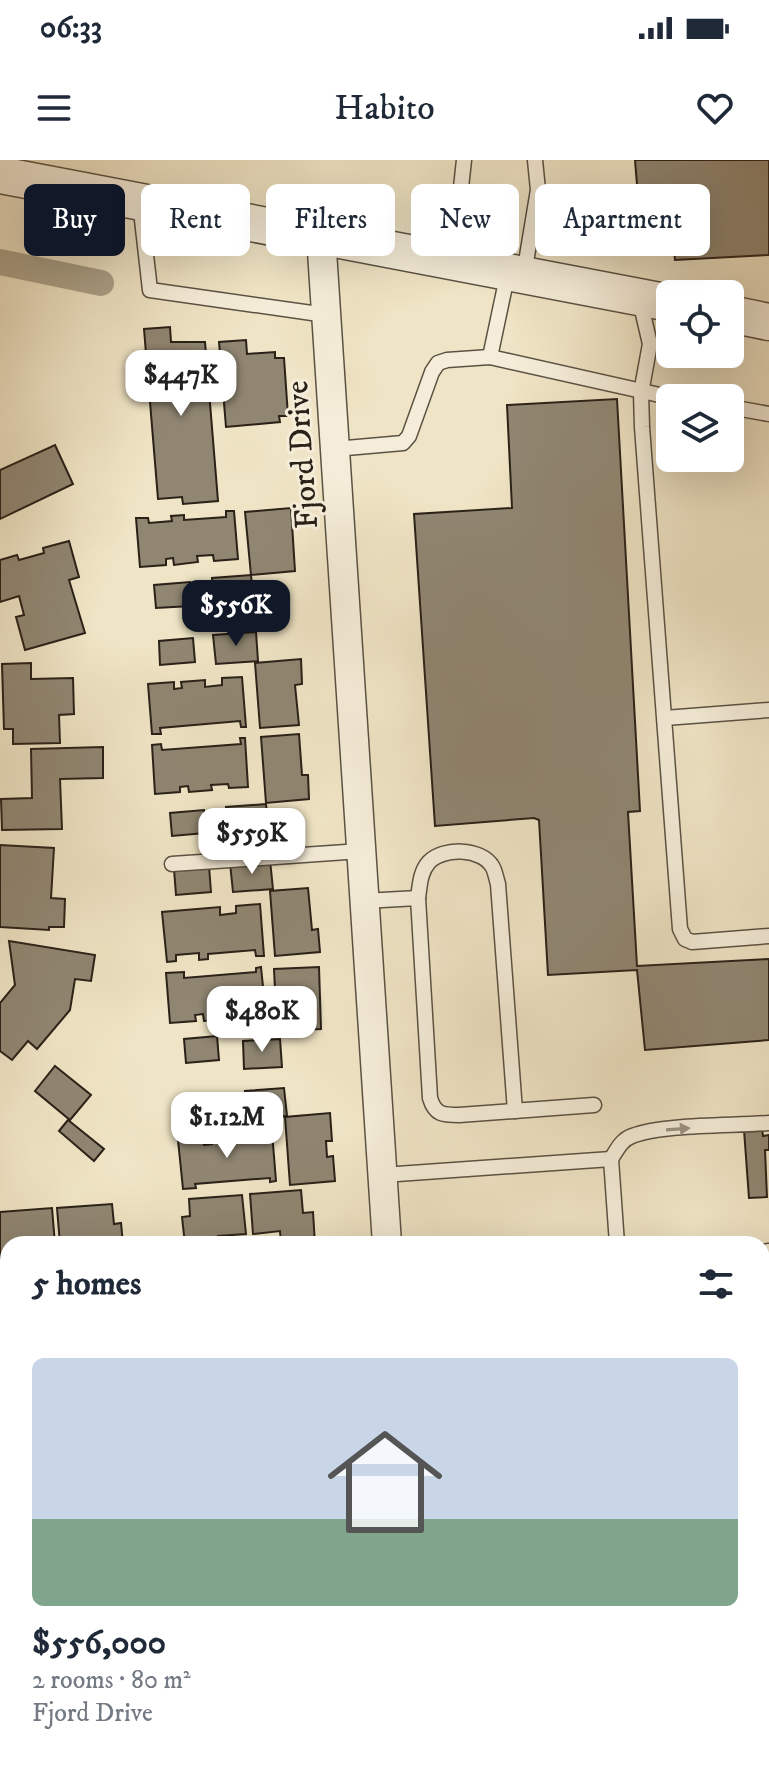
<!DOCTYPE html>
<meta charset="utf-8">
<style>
body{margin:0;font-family:"IM FELL DW Pica",serif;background:#f2f2f3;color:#1f2937;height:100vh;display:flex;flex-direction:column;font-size:30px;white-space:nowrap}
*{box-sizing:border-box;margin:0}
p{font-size:26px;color:#747a83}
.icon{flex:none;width:44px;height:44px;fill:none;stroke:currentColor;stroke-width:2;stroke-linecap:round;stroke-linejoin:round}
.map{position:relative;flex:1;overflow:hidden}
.details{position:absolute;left:0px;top:1076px;width:770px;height:538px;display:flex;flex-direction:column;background:#fff;border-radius:24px 24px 0 0;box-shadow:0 8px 32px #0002}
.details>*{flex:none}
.top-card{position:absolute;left:24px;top:24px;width:722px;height:72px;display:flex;gap:16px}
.buttons{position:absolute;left:656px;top:120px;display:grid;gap:16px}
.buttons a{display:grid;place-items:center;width:88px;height:88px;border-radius:12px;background:#fff;box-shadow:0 8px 32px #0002;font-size:40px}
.price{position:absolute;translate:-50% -68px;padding:0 18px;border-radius:16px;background:#fff;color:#222;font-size:26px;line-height:52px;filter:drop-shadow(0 2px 4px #0008)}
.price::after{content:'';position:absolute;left:50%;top:48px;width:24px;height:18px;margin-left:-12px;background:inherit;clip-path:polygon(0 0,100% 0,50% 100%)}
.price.active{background:#111827;color:#fff}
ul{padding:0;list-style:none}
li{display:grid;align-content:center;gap:16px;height:424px;padding:0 32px}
li span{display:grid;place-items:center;height:248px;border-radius:12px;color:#555}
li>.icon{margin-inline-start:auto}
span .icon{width:144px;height:144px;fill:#fffc;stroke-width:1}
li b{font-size:34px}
h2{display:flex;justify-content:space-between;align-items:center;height:96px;padding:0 32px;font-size:34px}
.chip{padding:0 28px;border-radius:12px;background:#fff;box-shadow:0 8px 32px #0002;font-size:28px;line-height:72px}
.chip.active{background:#111827;color:#fff}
.status{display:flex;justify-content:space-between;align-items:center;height:56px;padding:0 40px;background:#fff;direction:ltr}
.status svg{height:22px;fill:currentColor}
header{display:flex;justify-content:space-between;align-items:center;height:104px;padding:0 32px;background:#fff;font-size:36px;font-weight:600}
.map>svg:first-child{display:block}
</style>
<div class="status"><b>06:33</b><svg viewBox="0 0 49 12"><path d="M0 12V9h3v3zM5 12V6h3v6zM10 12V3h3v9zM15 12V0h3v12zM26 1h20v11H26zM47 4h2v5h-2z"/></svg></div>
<header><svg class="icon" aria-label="menu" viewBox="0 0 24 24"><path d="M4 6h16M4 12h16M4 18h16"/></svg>Habito<svg class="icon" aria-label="heart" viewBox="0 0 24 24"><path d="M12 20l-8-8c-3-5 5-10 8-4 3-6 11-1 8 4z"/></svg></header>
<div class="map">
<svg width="769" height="1613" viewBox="0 0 769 1613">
<rect width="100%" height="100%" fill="#efe4c5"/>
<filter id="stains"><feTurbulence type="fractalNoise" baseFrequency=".0025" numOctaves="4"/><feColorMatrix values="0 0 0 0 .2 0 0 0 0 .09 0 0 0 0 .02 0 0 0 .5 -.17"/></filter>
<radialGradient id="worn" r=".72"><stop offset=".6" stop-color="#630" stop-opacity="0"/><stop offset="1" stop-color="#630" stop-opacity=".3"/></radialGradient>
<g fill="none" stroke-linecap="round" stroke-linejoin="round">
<path stroke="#aca28a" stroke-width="26" d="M0,102L101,123"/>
</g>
<g fill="#908672" stroke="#2a2118" stroke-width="2">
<path d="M635,0H769V95L675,100L671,62L640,61Z"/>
<path d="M170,167L171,182H205L218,341L183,344L182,337L158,339L144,169Z"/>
<path d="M246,180L247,194L275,192V198H284L288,256H279L280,262L226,267L219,182Z"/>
<path d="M617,239L640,651L628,652L637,806L769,799V880L645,890L637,810L548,815L539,660L534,658L435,666L414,354L512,348L507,245Z"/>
<path d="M55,285L73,324L0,359V310Z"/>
<path d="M291,348L295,411L251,415L245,352Z"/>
<path d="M226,351H234L238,399L214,401L213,395L197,396L198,402L174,405L173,398L166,399V405L140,407L136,358H148L149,363L172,361L171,356L184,355V360L226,357Z"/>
<path d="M69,381L79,417L69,420L85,473L25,490L16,457L24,455L19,436L0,442V400L17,395L19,400L44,393L43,388Z"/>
<path d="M251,415L254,445L214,448L212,418Z"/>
<path d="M190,422L191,446L156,448L154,425Z"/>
<path d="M256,472L258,501L216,504L213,475Z"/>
<path d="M193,478L195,502L160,505L159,481Z"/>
<path d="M301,499L302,524L295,525L299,565L260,568L255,503Z"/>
<path d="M31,503V519L73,518L74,554L59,555L60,583L13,584V569H4L2,504Z"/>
<path d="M242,517L246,567H241L240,561L160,568L161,574H152L148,524L174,522V529L182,528L181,522L205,520V527L222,525V518Z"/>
<path d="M299,574L302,615H308L309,639L266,643L261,577Z"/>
<path d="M240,578H245L248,627L229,628L228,624L211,625L212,630L189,632L188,626L180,627V632L155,634L152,585L161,584L162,590L241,584Z"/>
<path d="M103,587V618L60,619L62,669L2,670L1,639L32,638L31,589Z"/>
<path d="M266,644L269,671L228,674L226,647Z"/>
<path d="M204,650L205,673L172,676L170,653Z"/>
<path d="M0,685L54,688L51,738L65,739L64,767H49V770L0,767Z"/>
<path d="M270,700L273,729L233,732L230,703Z"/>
<path d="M209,706L211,732L176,735L174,709Z"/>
<path d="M308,728L312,770L318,769L320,792L275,796L270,731Z"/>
<path d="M260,744L264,796H256L255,790L208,794V799L199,800V793L176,795V801L167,802L162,752L220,747V755L236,753V746Z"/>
<path d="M9,781L95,795L91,821L75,819L70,850L37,889L28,881L12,900L0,891V843L15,825Z"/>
<path d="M261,807L266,856L244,857V852L227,853L228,859L204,861L203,854L195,855L196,861L170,863L166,813L184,812V818L256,812V808Z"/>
<path d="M319,807L321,869L277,871L274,809Z"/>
<path d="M217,876L219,900L186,903L184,879Z"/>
<path d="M280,879L282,907L244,909L243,881Z"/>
<path d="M55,906L91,935L70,960L35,931Z"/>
<path d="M284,928L287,956L247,960L245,931Z"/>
<path d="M222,935L224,958L189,961L188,938Z"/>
<path d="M330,953L332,981H326L327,997L333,996L335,1021L290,1025L285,957Z"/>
<path d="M68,960L104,989L94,1001L59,971Z"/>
<path d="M762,969L763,976L769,975V990H765L767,1037L749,1038L744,970Z"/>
<path d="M272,972L276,1021L270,1022V1018L195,1024L196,1028L183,1029L178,980L203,978L204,985L212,984V977L235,976V982L252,981V974Z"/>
<path d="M301,1030L303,1053L313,1052L315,1084H281L280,1071L253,1074L250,1034Z"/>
<path d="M242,1035L246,1074L218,1076L219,1084H185L182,1057L190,1056L189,1039Z"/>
<path d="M112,1044L114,1064L121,1063L123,1084H60L57,1048Z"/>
<path d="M52,1048L55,1084H8V1201L0,1202V1052Z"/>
<path d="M8,1314V1347L0,1348V1315Z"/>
<rect x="0" y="1403" width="8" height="33"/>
<path d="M0,1595H8V1606H77V1613H0Z"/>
<path d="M196,1606H367L368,1611L364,1613H197Z"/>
<path d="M596,1606H667L668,1613H597Z"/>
</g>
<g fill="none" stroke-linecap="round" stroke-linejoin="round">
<defs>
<g id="service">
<path d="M140,42L150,130L326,155"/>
<path d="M453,101L464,0"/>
<path d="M524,114L538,30L535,0"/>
<path d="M640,141L650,184L641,233L642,267L680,769L685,779L692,782L769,776"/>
<path d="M490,197L508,112"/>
<path d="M730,247L769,254"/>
<path d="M335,289L403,283L409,276L432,212L438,203L447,200L490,197L673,238"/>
<path d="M665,558L769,550"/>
<path d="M172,704L361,691"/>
<path d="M418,738C420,725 420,712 429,702C443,687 481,688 492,706C495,710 496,718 498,724L515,951"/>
<path d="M364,741L418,738L430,938C435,955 443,955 459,955L594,945"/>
<path d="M611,999C617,990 621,980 632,976C663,964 733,966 769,963"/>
<path d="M383,1015L611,999L617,1084"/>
<path d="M762,1092L769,1091"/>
<path d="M762,1135H769"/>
<path d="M762,1391L769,1390"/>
<path d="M115,1606V1613"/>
<path d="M150,1606L151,1613"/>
<path d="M410,1606V1613"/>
<path d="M464,1606L465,1613"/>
<path d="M688,1606L689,1613"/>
<path d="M758,1606V1613"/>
</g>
<g id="minor">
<path d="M321,76L387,1084"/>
<path d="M762,1197H769"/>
<path d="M0,1253H8"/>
</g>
<g id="tertiary">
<path d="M0,15L670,143"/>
<path d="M730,154L769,162"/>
</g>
</defs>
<use href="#service" stroke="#5b5243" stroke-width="17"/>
<use href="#minor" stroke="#5b5243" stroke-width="31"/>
<use href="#tertiary" stroke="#5b5243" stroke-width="39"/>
<use href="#service" stroke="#f5edd9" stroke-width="14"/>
<use href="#minor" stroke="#f5edd9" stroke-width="28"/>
<use href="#tertiary" stroke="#f5edd9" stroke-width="36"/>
</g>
<defs><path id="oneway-solid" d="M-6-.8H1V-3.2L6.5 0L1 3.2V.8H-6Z" transform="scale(2)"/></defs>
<use fill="#9a9182" href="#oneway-solid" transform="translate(678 969) rotate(-4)"/>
<g text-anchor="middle" stroke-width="6" stroke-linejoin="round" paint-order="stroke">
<g font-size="32" fill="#2a2118" stroke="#f5edd9">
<text transform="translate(301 295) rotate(-94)" y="11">Fjord Drive</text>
</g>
</g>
<rect width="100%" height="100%" filter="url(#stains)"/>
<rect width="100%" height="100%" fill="url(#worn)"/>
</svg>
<div class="buttons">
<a><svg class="icon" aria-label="locate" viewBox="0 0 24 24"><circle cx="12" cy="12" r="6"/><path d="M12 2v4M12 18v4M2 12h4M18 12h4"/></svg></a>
<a><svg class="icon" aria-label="layers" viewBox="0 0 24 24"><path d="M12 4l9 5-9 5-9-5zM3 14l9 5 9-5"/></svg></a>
</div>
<b class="price" style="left:181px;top:258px">$447K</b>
<b class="price active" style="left:236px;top:488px">$556K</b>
<b class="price" style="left:252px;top:716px">$559K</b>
<b class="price" style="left:262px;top:894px">$480K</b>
<b class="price" style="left:227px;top:1000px">$1.12M</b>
<div class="top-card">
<a class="chip active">Buy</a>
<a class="chip">Rent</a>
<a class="chip">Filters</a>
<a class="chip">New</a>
<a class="chip">Apartment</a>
</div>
<section class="details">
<h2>5 homes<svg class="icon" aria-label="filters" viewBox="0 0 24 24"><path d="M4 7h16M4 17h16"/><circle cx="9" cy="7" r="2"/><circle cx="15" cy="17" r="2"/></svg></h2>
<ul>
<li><span style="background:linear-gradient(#c9d6e8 65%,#7fa58c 0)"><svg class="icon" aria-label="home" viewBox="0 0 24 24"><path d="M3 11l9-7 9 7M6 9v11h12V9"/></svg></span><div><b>$556,000</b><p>2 rooms · 80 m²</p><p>Fjord Drive</p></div></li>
</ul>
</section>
</div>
